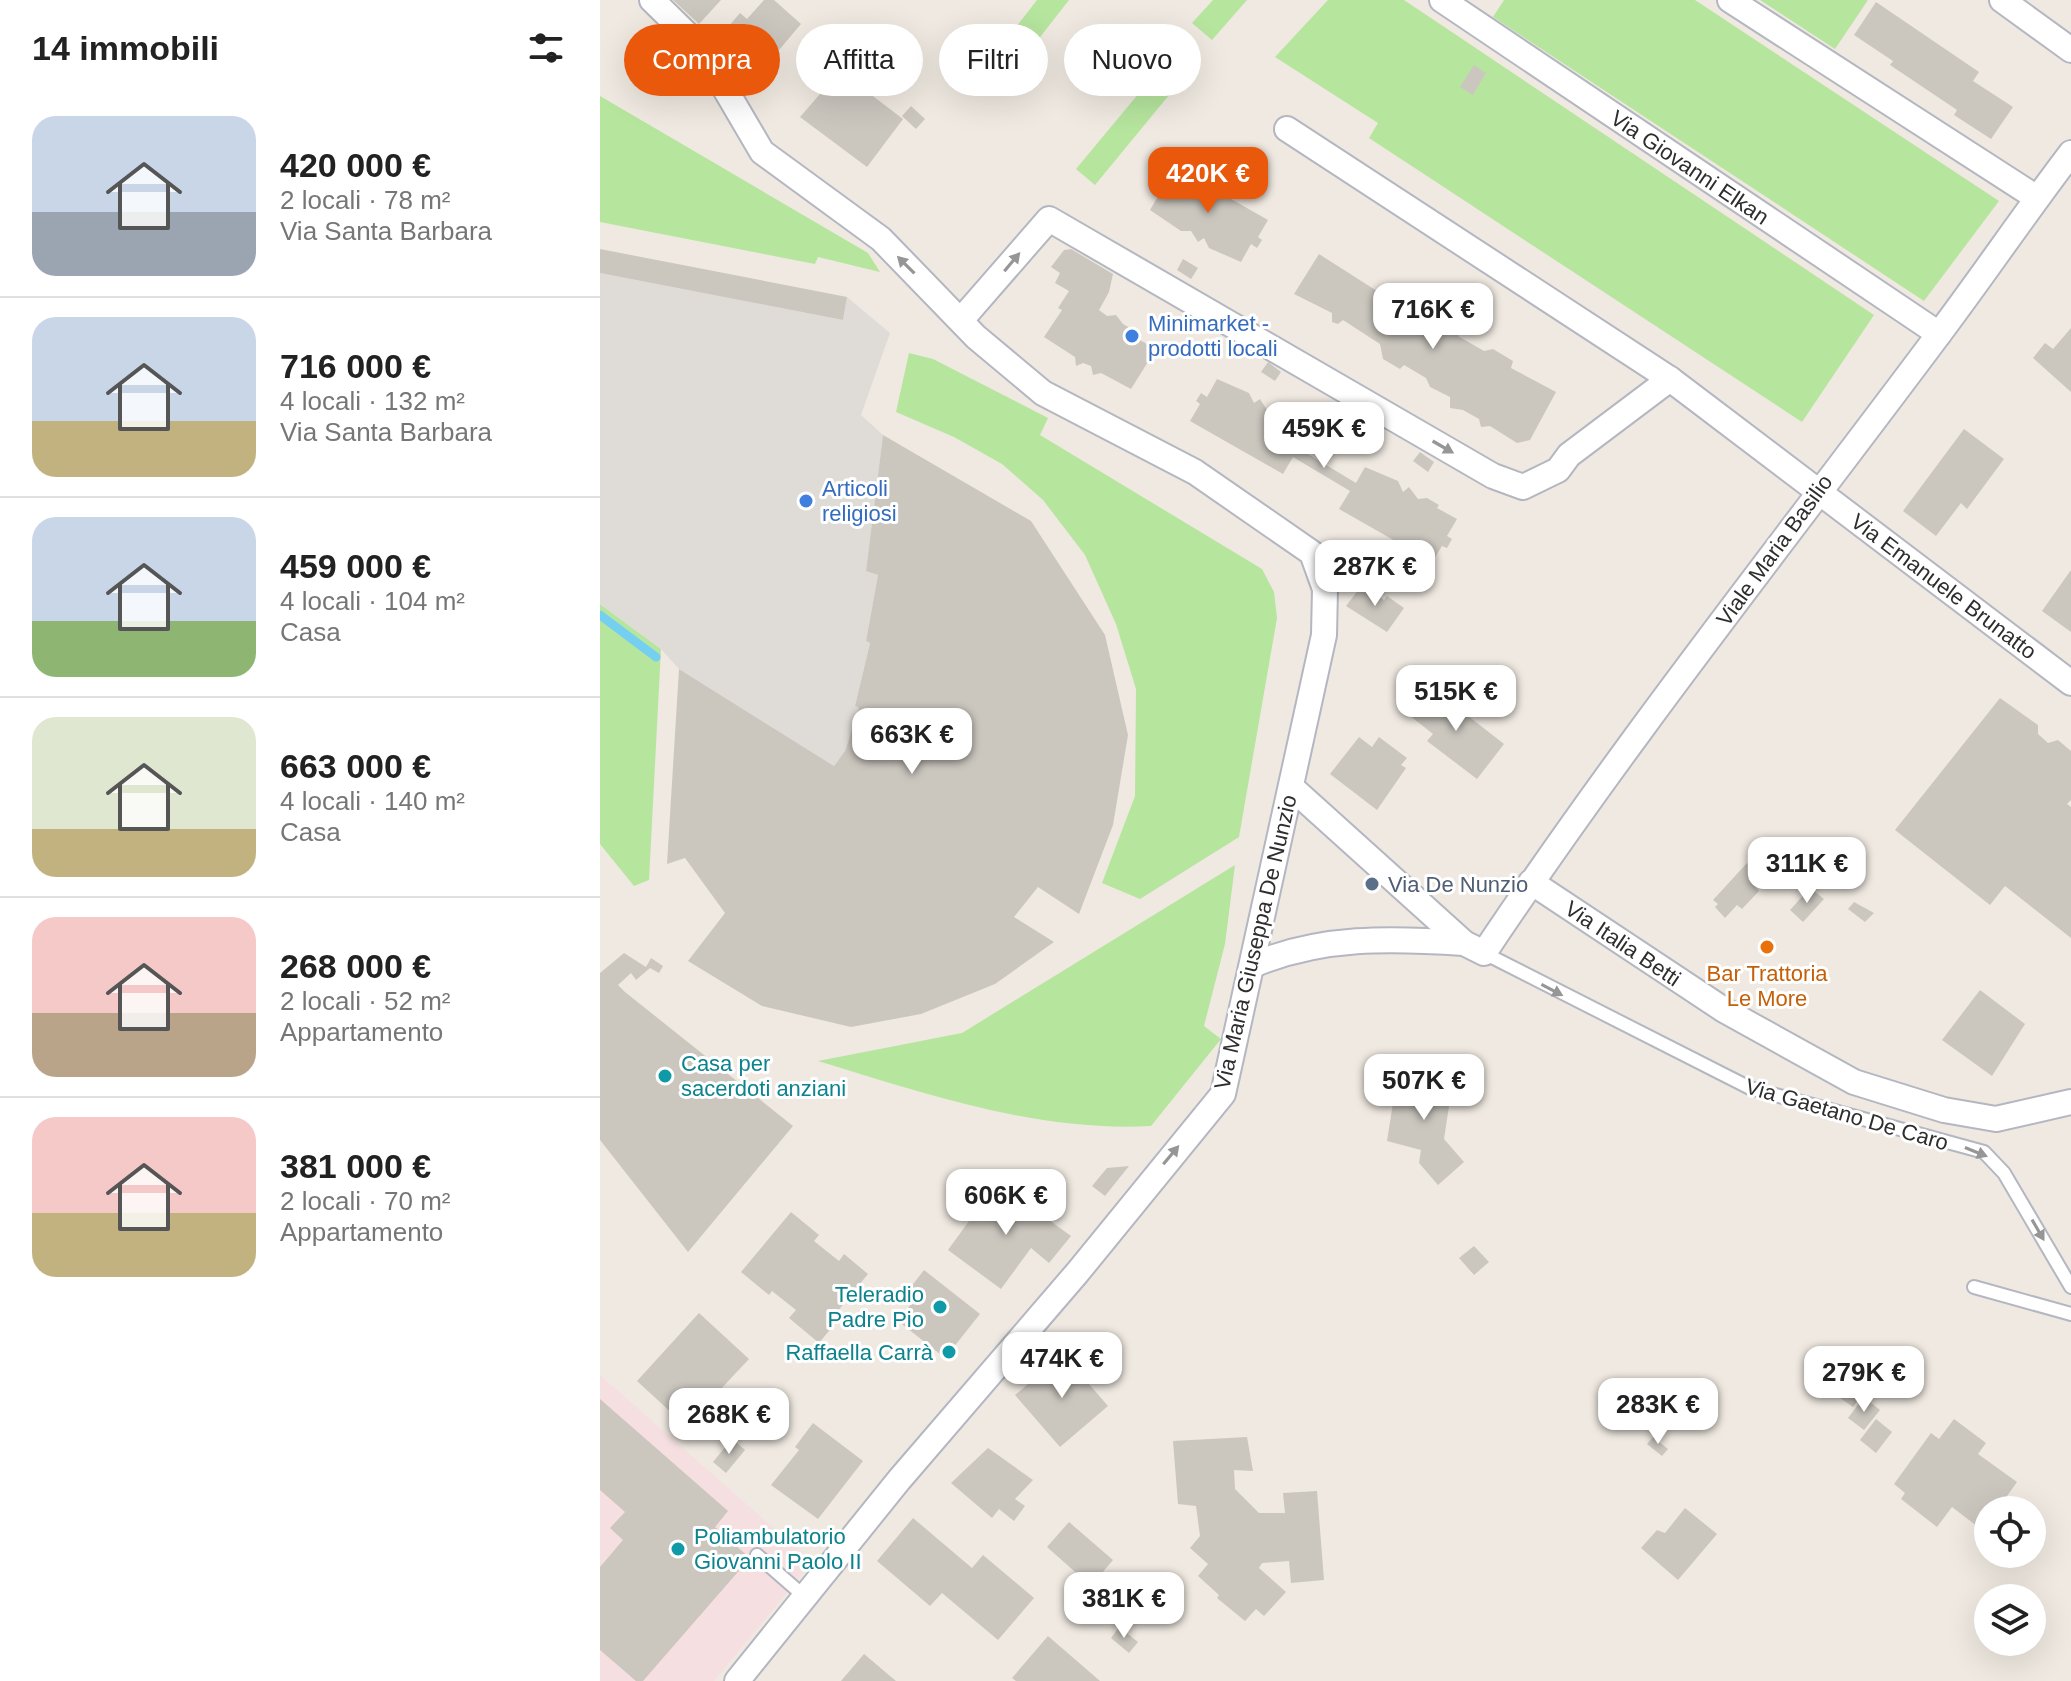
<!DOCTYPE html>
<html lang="it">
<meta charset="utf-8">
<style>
body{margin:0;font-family:Arial,sans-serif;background:#f6f6f6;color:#222;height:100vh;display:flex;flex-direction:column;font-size:30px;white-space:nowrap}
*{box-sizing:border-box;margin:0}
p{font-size:26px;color:#767676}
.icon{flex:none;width:44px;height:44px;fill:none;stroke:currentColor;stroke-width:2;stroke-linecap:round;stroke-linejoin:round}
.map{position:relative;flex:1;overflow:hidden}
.details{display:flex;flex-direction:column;background:#fff;width:600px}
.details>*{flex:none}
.hud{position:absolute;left:24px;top:24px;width:760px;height:72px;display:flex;gap:16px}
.buttons{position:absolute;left:1374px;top:1496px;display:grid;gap:16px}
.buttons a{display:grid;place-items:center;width:72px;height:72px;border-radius:50%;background:#fff;box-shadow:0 8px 32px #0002;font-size:40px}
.price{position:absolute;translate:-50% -68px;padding:0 18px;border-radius:16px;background:#fff;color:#222;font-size:26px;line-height:52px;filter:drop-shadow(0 2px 4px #0008)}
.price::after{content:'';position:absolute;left:50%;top:48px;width:24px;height:18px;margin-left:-12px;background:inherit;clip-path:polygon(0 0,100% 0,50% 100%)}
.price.on{background:#ea580c;color:#fff}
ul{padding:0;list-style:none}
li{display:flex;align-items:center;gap:24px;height:200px;padding:0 32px}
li+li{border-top:2px solid #e0e0e0}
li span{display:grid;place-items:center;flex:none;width:224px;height:160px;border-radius:24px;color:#555}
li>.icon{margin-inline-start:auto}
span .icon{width:96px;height:96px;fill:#fffc;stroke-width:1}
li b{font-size:34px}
h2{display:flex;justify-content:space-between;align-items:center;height:96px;padding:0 32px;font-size:34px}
.tag{padding:0 28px;border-radius:36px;background:#fff;box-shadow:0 8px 32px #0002;font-size:28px;line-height:72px}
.tag.on{background:#ea580c;color:#fff}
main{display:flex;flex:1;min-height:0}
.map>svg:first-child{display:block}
</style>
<main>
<section class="details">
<h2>14 immobili<svg class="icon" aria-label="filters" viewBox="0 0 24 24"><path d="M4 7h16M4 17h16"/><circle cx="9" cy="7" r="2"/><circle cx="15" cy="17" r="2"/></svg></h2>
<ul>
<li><span style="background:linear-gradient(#c9d6e8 60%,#9aa5b1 0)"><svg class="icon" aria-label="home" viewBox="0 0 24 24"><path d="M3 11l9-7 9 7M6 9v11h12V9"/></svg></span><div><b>420 000 €</b><p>2 locali · 78 m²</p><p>Via Santa Barbara</p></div></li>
<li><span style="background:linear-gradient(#c9d6e8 65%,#c2b280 0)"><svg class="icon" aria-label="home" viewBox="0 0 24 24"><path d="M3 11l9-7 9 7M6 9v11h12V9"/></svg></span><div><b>716 000 €</b><p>4 locali · 132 m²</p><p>Via Santa Barbara</p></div></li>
<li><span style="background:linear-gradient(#c9d6e8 65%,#8fb573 0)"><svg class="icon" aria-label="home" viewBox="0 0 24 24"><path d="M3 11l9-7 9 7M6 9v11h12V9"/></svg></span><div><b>459 000 €</b><p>4 locali · 104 m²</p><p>Casa</p></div></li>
<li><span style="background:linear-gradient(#dfe7d0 70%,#c2b280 0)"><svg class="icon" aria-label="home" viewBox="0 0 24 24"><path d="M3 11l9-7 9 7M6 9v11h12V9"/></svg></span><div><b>663 000 €</b><p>4 locali · 140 m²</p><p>Casa</p></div></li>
<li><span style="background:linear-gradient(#f6c9c9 60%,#b9a48a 0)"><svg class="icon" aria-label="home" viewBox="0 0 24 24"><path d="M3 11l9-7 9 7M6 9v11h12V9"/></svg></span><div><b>268 000 €</b><p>2 locali · 52 m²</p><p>Appartamento</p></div></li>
<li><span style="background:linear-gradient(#f6c9c9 60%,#c2b280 0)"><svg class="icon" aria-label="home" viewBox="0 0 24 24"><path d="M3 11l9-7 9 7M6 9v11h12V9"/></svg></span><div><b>381 000 €</b><p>2 locali · 70 m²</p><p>Appartamento</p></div></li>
</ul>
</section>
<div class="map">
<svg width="1471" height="1681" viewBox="0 0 1471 1681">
<rect width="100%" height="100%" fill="#efe9e1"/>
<path fill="#f5dfe0" d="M0,1375L212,1562L114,1681H0Z"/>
<g fill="#b6e59e">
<path d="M437,0H469L419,64L399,49Z"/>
<path d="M613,0H647L612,40L592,23Z"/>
<path d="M728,0H804L1274,315L1202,422L769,138L778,123L675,57Z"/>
<path d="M904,0H1095L1399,201L1324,301L893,17Z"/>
<path d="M1160,0H1268L1235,49Z"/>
<path d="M569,57L588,72L495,185L476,169Z"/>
<path d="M0,96L268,253L280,272L218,257L215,264L0,222Z"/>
<path d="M309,353L333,359L448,418L440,435L662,569L674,592L677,618L639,837L540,899L502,883L535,796L536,689L516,624L485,555L443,500L402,464L354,437L296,412Z"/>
<path d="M0,604L61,649L49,880L34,886L0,844Z"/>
<path d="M635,865L625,944L604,1026L621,1039L551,1126C437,1132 326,1094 218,1061L362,1033Z"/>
</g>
<path fill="#dfdcd8" d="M0,273L243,320L247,297L290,333L261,415L283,435L266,571L278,575L266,641L270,643L255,706L259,708L245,751L234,766L79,669L61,649L0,604Z"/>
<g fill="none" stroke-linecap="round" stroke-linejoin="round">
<path stroke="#75cff0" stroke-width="9" d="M0,615L56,657"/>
</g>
<g fill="#cbc7bf">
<path d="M73,0H121L99,24Z"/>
<path d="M164,0H174L201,24L163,69L122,34L140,13L147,19Z"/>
<path d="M1276,2L1379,72L1373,81L1413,107L1391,139L1354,115L1357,110L1290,65L1293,61L1254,35Z"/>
<path d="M874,65L886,73L873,95L860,87Z"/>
<path d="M240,71L303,119L267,167L200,117Z"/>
<path d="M311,106L325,119L316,129L302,116Z"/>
<path d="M575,167L668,220L658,237L662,240L657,248L651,244L641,262L609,248L604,238L598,242L591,231H581L550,210L560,193L555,191L561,181L565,184Z"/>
<path d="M0,249L247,297L243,320L0,273Z"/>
<path d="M471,249L513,274L509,292L499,310L507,316L516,315L523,324L541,334L538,339L556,349L531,389L501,373L493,375L491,366L483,363L476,366L475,357L444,337L462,310L458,308L469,291L455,283L460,273L451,267L464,250Z"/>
<path d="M719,254L802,307L806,297L822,295L838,305L835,311L859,323L861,331L858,336L884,351L893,349L913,361L911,368L956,392L930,440L917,443L890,426L881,427L879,419L863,410L850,408V397L830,387L826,378L804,365L800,369L783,359L780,344L743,320L738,324L732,322V313L694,294Z"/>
<path d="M583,259L598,268L591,279L577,270Z"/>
<path d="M1471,328V392L1433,358L1445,343L1453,349Z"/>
<path d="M668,362L681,372L675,381L661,372Z"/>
<path d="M617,379L649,393L654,403L660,399L667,410L677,409L689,417L688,419L708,431L698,448L756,483L765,467L798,481L803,492L809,487L818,499L827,498L839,505L837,508L857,519L847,536L852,539L847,548L842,546L832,562L739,509L750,491L693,457L683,474L590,421L600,404L596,401L601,393L607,397Z"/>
<path d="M1364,429L1404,459L1367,509L1361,503L1336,536L1303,511Z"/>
<path d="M283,435L431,521L505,635L528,735L513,825L479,914L438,887L414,917L454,942L395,984L321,1014L251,1027L162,1006L88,961L125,913L85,858L67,864L79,669L234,766L245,751L259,708L255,706L270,643L266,641L278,575L266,571Z"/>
<path d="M820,452L834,462L828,472L813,461Z"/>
<path d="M1471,570V632L1442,611Z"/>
<path d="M762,585L784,600L787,596L804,608L787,632L746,606Z"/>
<path d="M831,687L904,744L877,779L827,741L833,734L809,715Z"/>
<path d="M1400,698L1438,725V734L1448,743L1458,740L1471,751V800L1467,804L1471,807V938L1405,886L1390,905L1295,830Z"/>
<path d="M759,737L772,747L779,737L807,758L801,765L806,768L777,810L730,774Z"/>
<path d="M1147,863L1155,871L1148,879L1159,891L1142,909L1137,905L1125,918L1115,907L1118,904L1113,900Z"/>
<path d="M1210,888L1224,899L1203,922L1190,910Z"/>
<path d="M1254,902L1274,913L1265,922L1248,909Z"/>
<path d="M24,953L46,967L51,958L63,966L59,973L50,968L36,980L31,973L18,985L25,992L193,1126L88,1252L0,1140V973Z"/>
<path d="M1380,990L1425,1024L1392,1076L1342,1040Z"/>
<path d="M798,1071L853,1080L844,1139L864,1162L838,1185L819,1163L821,1150L787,1141Z"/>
<path d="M529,1166L505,1196L492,1186L507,1168Z"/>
<path d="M401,1185L471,1236L449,1263L431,1248L401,1289L348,1250L382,1203L386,1206Z"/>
<path d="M191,1212L219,1235L214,1241L239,1261L244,1254L268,1274L233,1317L238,1320L219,1343L189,1318L196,1310L172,1291L169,1295L141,1272Z"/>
<path d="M874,1246L889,1262L874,1275L859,1258Z"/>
<path d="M324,1270L380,1314L345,1358L298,1321L315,1299L307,1292Z"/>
<path d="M99,1313L149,1359L86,1426L37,1381Z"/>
<path d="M463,1354L508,1406L460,1447L415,1395Z"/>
<path d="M1250,1375L1267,1387L1253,1407L1236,1395Z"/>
<path d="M156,1392L163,1397L147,1416L141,1411Z"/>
<path d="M1264,1397L1280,1410L1264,1430L1248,1418Z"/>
<path d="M0,1399L128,1511L115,1527L150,1558L43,1681H36L0,1650V1567L23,1540L10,1528L25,1512L0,1490Z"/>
<path d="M1276,1419L1292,1432L1276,1453L1260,1440Z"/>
<path d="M1354,1419L1386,1443L1378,1454L1417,1482L1397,1510H1388V1522L1382,1530L1352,1507L1337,1527L1301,1499L1305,1493L1294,1484L1331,1433L1339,1439Z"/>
<path d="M213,1423L263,1461L218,1519L171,1485L199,1450L195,1447Z"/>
<path d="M647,1437L653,1471L634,1470L635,1489L659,1513H685L683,1493L717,1491L724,1580L691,1583L689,1561L662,1563L659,1568L686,1592L664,1616L656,1609L645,1621L617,1598L619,1595L598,1576L608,1564L590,1548L600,1536L596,1506L578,1504L573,1441Z"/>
<path d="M1053,1437L1068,1449L1062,1456L1047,1444Z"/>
<path d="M132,1439L145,1450L126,1473L113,1462Z"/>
<path d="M388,1448L433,1480L415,1499L425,1506L414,1521L399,1509L392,1518L351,1483Z"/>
<path d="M1085,1508L1117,1534L1078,1580L1041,1548L1057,1530L1065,1533Z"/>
<path d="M313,1518L372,1568L383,1555L434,1598L398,1640L342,1593L330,1606L277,1561Z"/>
<path d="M469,1522L513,1560L491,1586L447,1547Z"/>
<path d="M519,1627L538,1642L529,1653L511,1638Z"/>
<path d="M448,1636L500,1681H416L412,1678Z"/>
<path d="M264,1654L296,1681H241Z"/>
</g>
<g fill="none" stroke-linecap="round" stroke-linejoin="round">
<defs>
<g id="lane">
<path d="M884,953L1150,1088L1384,1152L1404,1173L1471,1287"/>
<path d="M1374,1287L1471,1314"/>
<path d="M157,1555L204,1596"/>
</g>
<g id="street">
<path d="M52,0L101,48L162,152L281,239L376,337L443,393L595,472L712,553L725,589L724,635L623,1094L477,1273L299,1480L137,1681"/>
<path d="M842,0L1339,334"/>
<path d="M1130,0L1437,198"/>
<path d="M1402,0L1471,50"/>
<path d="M687,129L1070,379L1471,683"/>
<path d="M361,320L449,219L893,476L923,487L958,470L969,455L1070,379"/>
<path d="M691,787L864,943L884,953C1026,740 1186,539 1339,334C1384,274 1426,212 1471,153"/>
<path d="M931,882L1124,1010L1254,1082L1344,1110L1396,1119L1471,1102"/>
<path d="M653,965C721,936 791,938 864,943"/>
</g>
</defs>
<use href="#lane" stroke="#b4b7c1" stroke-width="16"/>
<use href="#street" stroke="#b4b7c1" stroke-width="28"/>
<use href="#lane" stroke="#fff" stroke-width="12"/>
<use href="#street" stroke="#fff" stroke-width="24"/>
</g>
<defs><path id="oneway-solid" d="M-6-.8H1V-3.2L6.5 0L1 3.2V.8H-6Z" transform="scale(2)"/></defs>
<g fill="#969696">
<use href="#oneway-solid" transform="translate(412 262) rotate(-50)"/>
<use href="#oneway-solid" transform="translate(306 265) rotate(-135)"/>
<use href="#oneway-solid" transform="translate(843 447) rotate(30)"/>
<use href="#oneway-solid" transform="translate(952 990) rotate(28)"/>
<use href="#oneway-solid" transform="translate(1376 1152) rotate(22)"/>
<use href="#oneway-solid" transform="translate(571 1155) rotate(-50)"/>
<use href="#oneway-solid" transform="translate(1438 1230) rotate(60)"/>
</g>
<g fill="#3f7fe0" stroke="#fff" stroke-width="3">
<circle cx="532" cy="336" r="8"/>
<circle cx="206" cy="501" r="8"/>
</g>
<circle fill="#5c6f8a" stroke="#fff" stroke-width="3" cx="772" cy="884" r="8"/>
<circle fill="#e8710a" stroke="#fff" stroke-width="3" cx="1167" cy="947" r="8"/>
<g fill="#0f9aa8" stroke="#fff" stroke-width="3">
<circle cx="65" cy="1076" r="8"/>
<circle cx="340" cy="1307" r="8"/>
<circle cx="349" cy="1352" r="8"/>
<circle cx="78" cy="1549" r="8"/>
</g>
<g text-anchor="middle" stroke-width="6" stroke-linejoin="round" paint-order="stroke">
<g font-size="22" fill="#2e2e2e" stroke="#fff">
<text transform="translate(1090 167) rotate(34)" y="8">Via Giovanni Elkan</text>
<text transform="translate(1174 550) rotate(-54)" y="8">Viale Maria Basilio</text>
<text transform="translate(1344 586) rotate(37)" y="8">Via Emanuele Brunatto</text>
<text transform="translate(655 942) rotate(-77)" y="8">Via Maria Giuseppa De Nunzio</text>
<text transform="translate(1023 943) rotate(34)" y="8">Via Italia Betti</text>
<text transform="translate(1247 1114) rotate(16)" y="8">Via Gaetano De Caro</text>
</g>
<g font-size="22" fill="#366cbe" stroke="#fff" text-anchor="start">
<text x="548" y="331">Minimarket -<tspan x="548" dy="25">prodotti locali</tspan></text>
<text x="222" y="496">Articoli<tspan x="222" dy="25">religiosi</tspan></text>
</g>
<g font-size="22" fill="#4e5e75" stroke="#fff" text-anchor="start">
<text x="788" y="892">Via De Nunzio</text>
</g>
<g font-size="22" fill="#c56008" stroke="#fff">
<text x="1167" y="981">Bar Trattoria<tspan x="1167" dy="25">Le More</tspan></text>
</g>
<g font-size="22" fill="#0d838f" stroke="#fff" text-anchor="start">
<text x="81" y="1071">Casa per<tspan x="81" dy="25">sacerdoti anziani</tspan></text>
<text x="324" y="1302" text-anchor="end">Teleradio<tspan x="324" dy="25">Padre Pio</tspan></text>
<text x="333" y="1360" text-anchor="end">Raffaella Carrà</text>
<text x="94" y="1544">Poliambulatorio<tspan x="94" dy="25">Giovanni Paolo II</tspan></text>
</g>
</g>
</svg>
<div class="buttons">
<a><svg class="icon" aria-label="locate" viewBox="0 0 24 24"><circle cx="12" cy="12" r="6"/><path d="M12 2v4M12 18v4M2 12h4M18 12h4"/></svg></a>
<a><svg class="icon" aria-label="layers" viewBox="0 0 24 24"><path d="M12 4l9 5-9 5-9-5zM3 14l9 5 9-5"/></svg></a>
</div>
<b class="price on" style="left:608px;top:215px">420K €</b>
<b class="price" style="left:833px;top:351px">716K €</b>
<b class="price" style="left:724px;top:470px">459K €</b>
<b class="price" style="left:775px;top:608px">287K €</b>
<b class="price" style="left:856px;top:733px">515K €</b>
<b class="price" style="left:312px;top:776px">663K €</b>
<b class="price" style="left:1207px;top:905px">311K €</b>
<b class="price" style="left:824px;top:1122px">507K €</b>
<b class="price" style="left:406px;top:1237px">606K €</b>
<b class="price" style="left:462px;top:1400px">474K €</b>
<b class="price" style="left:1264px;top:1414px">279K €</b>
<b class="price" style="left:1058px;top:1446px">283K €</b>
<b class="price" style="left:129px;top:1456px">268K €</b>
<b class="price" style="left:524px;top:1640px">381K €</b>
<div class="hud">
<a class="tag on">Compra</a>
<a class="tag">Affitta</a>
<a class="tag">Filtri</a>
<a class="tag">Nuovo</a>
</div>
</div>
</main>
